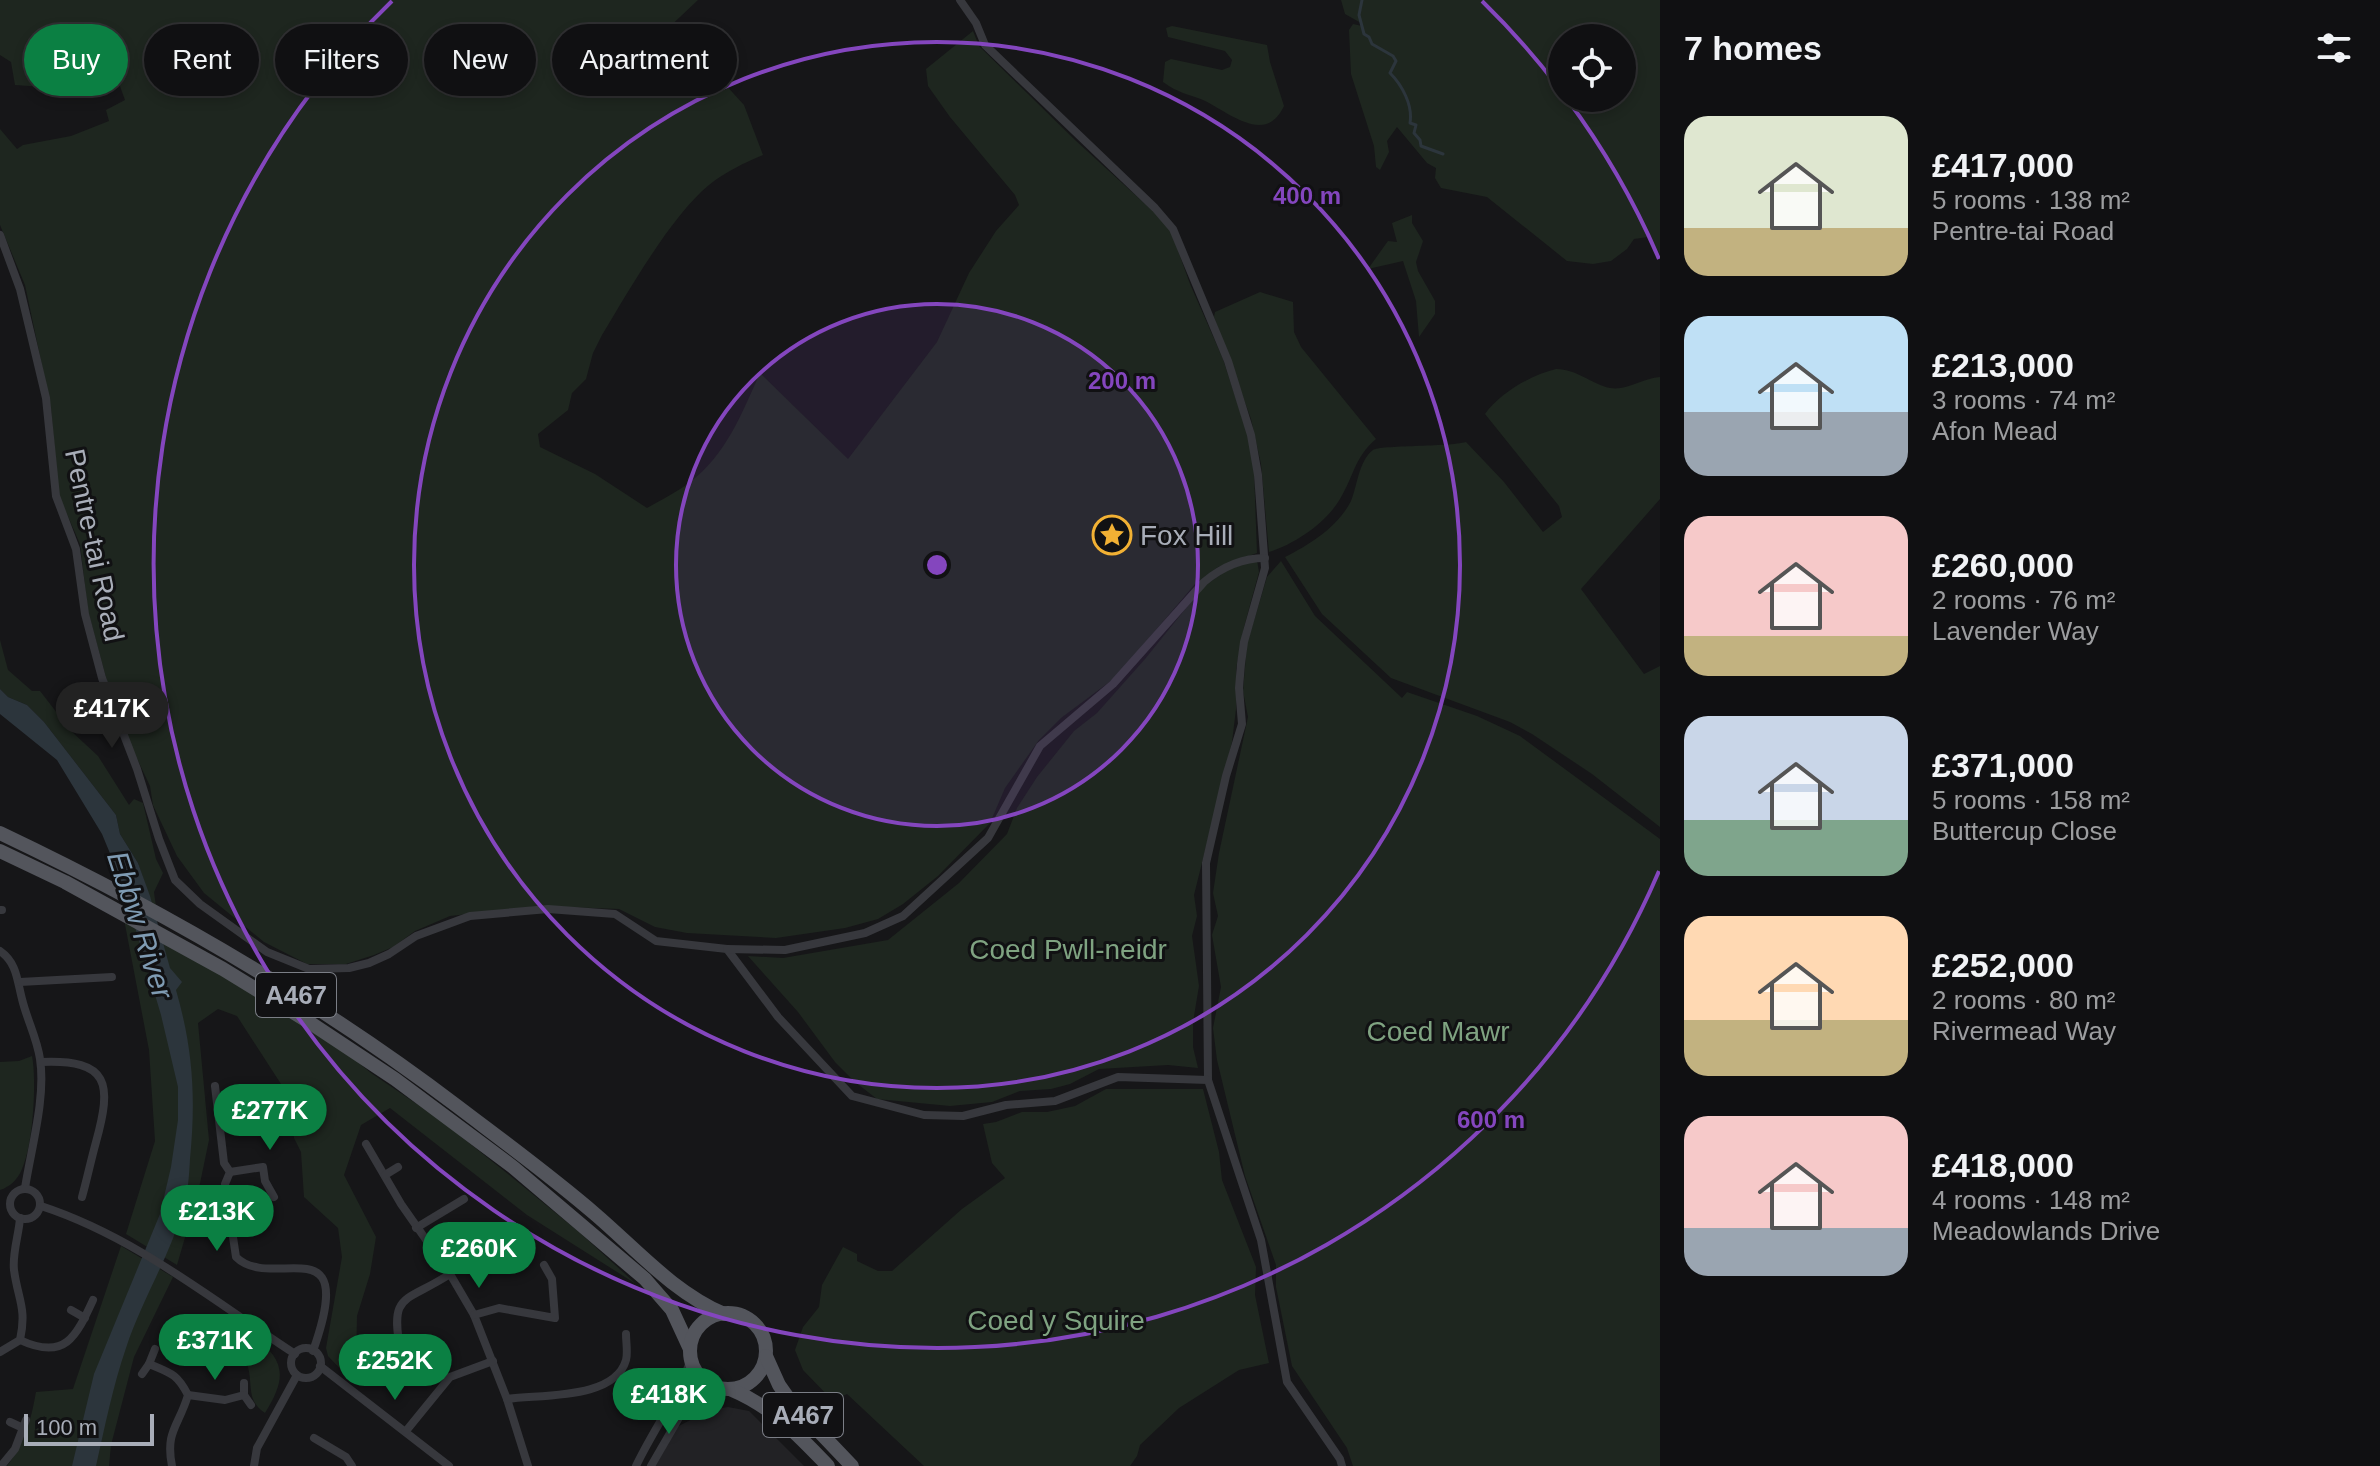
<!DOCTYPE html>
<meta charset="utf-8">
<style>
body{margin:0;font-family:Helvetica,sans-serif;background:#19191b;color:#f1f3f6;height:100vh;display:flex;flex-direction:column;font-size:30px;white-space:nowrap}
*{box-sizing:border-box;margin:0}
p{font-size:26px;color:#9c9d9f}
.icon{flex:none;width:44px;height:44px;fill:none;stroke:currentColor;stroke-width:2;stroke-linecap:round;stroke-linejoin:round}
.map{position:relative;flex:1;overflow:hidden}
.drawer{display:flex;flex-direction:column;background:#101012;width:720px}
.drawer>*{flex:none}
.top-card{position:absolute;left:24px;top:24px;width:760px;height:72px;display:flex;gap:16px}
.buttons{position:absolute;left:1548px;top:24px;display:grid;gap:16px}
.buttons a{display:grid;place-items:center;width:88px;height:88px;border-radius:50%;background:#101012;box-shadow:0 4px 12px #0003,0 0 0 2px #303032;font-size:40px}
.scale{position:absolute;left:24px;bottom:20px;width:130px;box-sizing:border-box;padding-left:8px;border:4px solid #a8adb8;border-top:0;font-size:22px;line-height:28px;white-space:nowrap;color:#a8adb8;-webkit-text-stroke:6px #111113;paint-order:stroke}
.price{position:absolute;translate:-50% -68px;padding:0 18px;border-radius:28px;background:#0b8043;color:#fff;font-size:26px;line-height:52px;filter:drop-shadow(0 2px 4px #0008)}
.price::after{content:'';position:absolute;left:50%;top:48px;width:24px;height:18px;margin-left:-12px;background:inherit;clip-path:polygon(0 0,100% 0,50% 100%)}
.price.on{background:#222;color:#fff}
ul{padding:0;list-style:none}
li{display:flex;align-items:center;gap:24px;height:200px;padding:0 24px}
li span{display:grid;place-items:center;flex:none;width:224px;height:160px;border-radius:24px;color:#555}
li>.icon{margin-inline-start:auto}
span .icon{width:96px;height:96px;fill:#fffc;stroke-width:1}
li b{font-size:34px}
h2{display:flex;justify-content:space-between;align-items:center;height:96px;padding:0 24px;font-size:34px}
.tag{padding:0 28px;border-radius:36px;background:#101012;box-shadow:0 4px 12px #0003,0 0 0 2px #303032;font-size:28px;line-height:72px}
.tag.on{background:#0b8043;color:#fff}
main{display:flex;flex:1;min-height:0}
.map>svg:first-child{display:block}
</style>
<main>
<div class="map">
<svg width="1660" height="1466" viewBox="0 0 1660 1466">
<rect width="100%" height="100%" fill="#161618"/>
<path fill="#222225" d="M728,1407L749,1411L804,1466H651L669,1431L710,1410Z"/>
<g fill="#1e261f" fill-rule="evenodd">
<path d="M0,0H698L663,33L701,58L744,105L763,155C744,163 725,172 709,185C671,216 628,292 602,335L593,353L586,379L572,393L568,410L538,434L540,447L595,474L647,508C661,500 677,492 690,482C726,455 742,413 760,373L848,459L937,342L969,273L996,231L1019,205L1015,195L950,117L928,86L926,69L973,31L979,46L1075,140L1155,213L1171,231L1190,284L1223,359L1248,436L1254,471L1257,553L1218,567L1195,584L1116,677L1061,718L1039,740L1005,788L990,823L938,876L903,904L878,919L845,928L776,938L687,933L655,927L619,909L539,906L450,916L415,931L393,947L374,955L346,964H307L264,942L204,893L177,856L160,820L153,805L150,786L132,748L109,689L88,611L80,544L59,496L51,408L25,285L0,225V129L17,149L23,145L71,136L109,121L106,110L125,100L113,67L81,72L43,87L15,85L11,62L0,55Z"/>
<path d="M1341,0H1660V254L1648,237L1634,239L1627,249L1611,261L1593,264L1567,261L1487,197L1441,188L1435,178L1436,168L1427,163L1397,127L1387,141L1389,152L1380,170L1376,167L1374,146L1351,74L1349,30L1353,24L1362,26L1361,23L1345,14ZM1622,38V98H1562V38Z"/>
<path d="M1172,26L1267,45L1270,62L1284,106C1265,146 1229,112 1203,100C1186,93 1180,94 1163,82L1165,62L1171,59L1222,70L1230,67L1232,60L1225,51L1168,37L1166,28Z"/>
<path d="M1412,215V223L1423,241L1416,262L1418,271L1435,301V314L1419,337L1416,301L1403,261L1368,269L1388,241L1397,242L1392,223Z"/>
<path d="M1260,292L1293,302L1294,332L1301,347L1376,439C1354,458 1354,476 1340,499C1326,523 1295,544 1269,552L1261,464L1251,419L1214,317L1215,312Z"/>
<path d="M1556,369C1577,369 1591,384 1610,388C1627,391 1643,378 1660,377V499L1581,589L1644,674L1660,666V827L1592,774L1532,734L1510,722L1391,678L1322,614L1285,557C1309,545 1338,527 1351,501C1357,487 1359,460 1373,450C1380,445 1448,447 1466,442L1504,482L1543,532L1562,517L1559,506L1485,414C1500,393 1531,375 1556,369Z"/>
<path d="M1257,560L1259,572L1244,627L1236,669V709L1232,742L1194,895L1197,916L1192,936L1199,986L1193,1022V1047L1198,1068L1168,1065L1099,1069L1070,1084L1051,1089L1020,1091L992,1102L950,1106L877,1099L855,1082L835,1062L798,1012L748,956L783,958L888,940L959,883L1007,834L1017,808L1037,777L1074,731L1097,713L1145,659L1203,587L1229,569Z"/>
<path d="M1281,561L1315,616L1402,698L1407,692L1477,716L1520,736L1660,839V1466H1353L1347,1448L1292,1366L1276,1287V1265L1245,1176L1217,1060L1213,1028L1221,987L1212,935L1218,916L1213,893L1219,853L1248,717L1243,691L1247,644L1267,577Z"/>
<path d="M0,640L8,670L32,691H40L71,731L98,756L129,805L134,799L143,803L156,859L163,873L154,892L158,922L138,863L120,834L116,815L44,722L27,705L8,697L0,689Z"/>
<path d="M123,914L309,1022L371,1073L439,1119L508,1174L579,1232L636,1284L527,1215L390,1108L361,1125L344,1175L376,1237L370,1274L357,1316L356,1363L347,1376L328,1356L326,1348L342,1257L338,1228L304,1197L301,1152L294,1138L290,1098L237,1016L218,1009L198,1023L209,1140L198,1193L177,1265L126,1234L155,1141L149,1050Z"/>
<path d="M32,1056C37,1082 33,1145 22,1169C18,1179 10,1187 0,1190V1062L19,1061Z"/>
<path d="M1106,1089H1203L1219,1152L1222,1180L1256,1267L1255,1295L1269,1363L1239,1370L1179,1408L1140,1445L1137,1456L1130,1466H924L847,1394L833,1401L803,1370L795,1350L803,1327L819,1307L822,1285L843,1247L857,1254V1261L878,1271H892L962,1209L1005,1178L992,1163L983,1124L996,1122L1022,1112H1047L1075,1106Z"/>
<path d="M121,1246L173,1277L134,1357L111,1445L109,1466H7C25,1443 31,1420 36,1392L73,1389Z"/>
<path d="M244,1329C282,1356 291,1372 265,1413C246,1400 253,1386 248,1367C244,1347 241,1351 244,1329Z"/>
</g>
<path fill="#2c353c" d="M0,689L8,697L27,705L44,722L116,815L120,834L138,863L150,896L170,968L182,982L176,990C193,1049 196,1097 190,1159C189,1177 188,1195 182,1213C168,1259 141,1302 126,1348C113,1386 105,1426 96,1466H72L94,1374L160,1214L171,1167L178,1120V1087L161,1015L121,880L102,834L57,760L0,714Z"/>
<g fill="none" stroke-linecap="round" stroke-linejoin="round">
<path stroke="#2c353c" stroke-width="3" d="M1362,0L1359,15L1364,34L1369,37L1372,44L1393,56L1396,61L1390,73C1402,85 1413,105 1410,123L1416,125L1414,133L1420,140L1421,146L1443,154"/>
<g stroke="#37383d" stroke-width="8">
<path d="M960,0L976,23L985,45L1155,208L1173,229L1228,361L1251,435L1258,475L1265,568L1244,642L1241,664L1239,688L1242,724L1226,776L1206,863L1208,1080L1261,1240L1287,1382L1340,1459L1342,1466"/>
<path d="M0,235L20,289L46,398L56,496L76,549L85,614L102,678L137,769L159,839L175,880L200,904L267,952L309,969L349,968L369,963L389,954L416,936L470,916L548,909L615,914L656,941L727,949L778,1017L852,1096L924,1115L963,1116L1006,1105L1055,1101L1118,1077L1208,1080"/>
<path d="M0,910H2"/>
<path d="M727,949L785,950L865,933L903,916L988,838L1040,746L1113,684L1204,582C1222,567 1241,558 1265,558"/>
<path d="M0,951C17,963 17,980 22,999C27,1020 37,1038 40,1059C46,1098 31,1149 25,1188"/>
<path d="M20,982L112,977"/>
<path d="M41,1062C110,1059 112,1084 96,1142C91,1160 87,1179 82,1197"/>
<path d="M215,1086L224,1163L230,1172L225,1184L236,1257C272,1293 359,1221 313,1351"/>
<path d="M366,1144L401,1204L450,1274L474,1315L507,1399L528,1466"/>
<path d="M230,1172L263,1167L265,1181L274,1197"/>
<path d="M385,1175L398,1167"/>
<circle cx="25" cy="1204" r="15"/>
<path d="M41,1206C136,1237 212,1300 295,1354"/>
<path d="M416,1228L464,1199"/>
<path d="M71,1310L85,1318"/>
<path d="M474,1315L499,1308L555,1318L552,1279L544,1265"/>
<path d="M20,1340C65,1361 76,1337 93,1300"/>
<circle cx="306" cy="1363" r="15"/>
<path d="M0,1352L20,1340C27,1308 18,1300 14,1270C12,1254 19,1234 20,1218"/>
<path d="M401,1354C389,1291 404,1304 450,1274"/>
<path d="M149,1364L155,1349"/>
<path d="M320,1366L449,1466"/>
<path d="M142,1374L149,1364C171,1373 177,1374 188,1395C179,1426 165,1431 172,1466"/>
<path d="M244,1383V1395L251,1405"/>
<path d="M188,1395L225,1400L244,1395"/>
<path d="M507,1399C540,1394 615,1400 626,1360C628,1353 626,1342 626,1334"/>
<path d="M10,1422L23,1428"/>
<path d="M406,1431L450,1377L493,1361"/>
<path d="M314,1438L346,1457L352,1466"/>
<path d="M1,1466L15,1449L26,1420"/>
<path d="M254,1466L257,1448L297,1375"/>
<path d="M636,1466C653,1430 678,1397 691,1359"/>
<path d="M651,1466L680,1416L723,1389"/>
</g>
<g stroke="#53555c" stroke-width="14">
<path d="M0,833C160,909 316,999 457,1106C503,1141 551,1176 595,1214C637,1250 673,1292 724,1314"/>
<path d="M0,851L65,882L223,969L309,1022L395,1079L513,1167L645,1279L672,1310L690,1349"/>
<circle cx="728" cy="1351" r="38"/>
<path d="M766,1356L779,1385L791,1402L852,1466"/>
<path d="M730,1389C773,1407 796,1433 828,1466"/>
</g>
</g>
<circle cx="937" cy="565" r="261" fill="#8446be" fill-opacity=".12"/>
<g fill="none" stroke="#8446be" stroke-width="4">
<circle cx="937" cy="565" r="261"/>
<circle cx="937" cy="565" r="523"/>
<path d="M1659 871A784 784 0 1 1 392 1M1482 1A784 784 0 0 1 1559 88M1567 99A784 784 0 0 1 1659 259"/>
</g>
<defs>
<symbol id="sight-ring" viewBox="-11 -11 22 22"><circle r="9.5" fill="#111113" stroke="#f2b134" stroke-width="1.5"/><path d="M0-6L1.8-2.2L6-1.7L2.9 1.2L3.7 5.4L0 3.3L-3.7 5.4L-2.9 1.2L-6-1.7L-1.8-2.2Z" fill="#f2b134"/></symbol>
</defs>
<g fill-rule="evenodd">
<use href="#sight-ring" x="1090" y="513" width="44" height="44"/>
</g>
<g text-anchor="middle" stroke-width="6" stroke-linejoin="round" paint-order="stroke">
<g fill="#111113" stroke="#7b7e86" stroke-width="2">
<rect x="256" y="973" width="80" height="44" rx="6"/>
<rect x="763" y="1393" width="80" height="44" rx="6"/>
</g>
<g font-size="26" font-weight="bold" fill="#a8adb8">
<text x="296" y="1004">A467</text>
<text x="803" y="1424">A467</text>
</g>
<g font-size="28" fill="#a8adb8" stroke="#111113" text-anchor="start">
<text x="1140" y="545">Fox Hill</text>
</g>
<g font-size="28" fill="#a8adb8" stroke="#111113">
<text transform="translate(95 545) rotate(78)" y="10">Pentre-tai Road</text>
</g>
<g font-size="28" fill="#7fa381" stroke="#111113">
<text x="1068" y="959">Coed Pwll-neidr</text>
<text x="1438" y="1041">Coed Mawr</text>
<text x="1056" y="1330">Coed y Squire</text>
</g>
<g font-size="30" font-style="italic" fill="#7f9bb3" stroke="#111113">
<text transform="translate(140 925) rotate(72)" y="10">Ebbw River</text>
</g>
</g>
<circle cx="937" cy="565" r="12" fill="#8446be" stroke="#111113" stroke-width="4"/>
<g font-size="24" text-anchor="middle" font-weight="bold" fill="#8446be" stroke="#111113" stroke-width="6" stroke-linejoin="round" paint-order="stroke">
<text x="1307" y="204">400 m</text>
<text x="1122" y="389">200 m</text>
<text x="1491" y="1128">600 m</text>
</g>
</svg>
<div class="buttons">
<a><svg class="icon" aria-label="locate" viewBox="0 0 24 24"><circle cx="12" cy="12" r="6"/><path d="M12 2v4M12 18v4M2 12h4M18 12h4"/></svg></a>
</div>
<div class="scale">100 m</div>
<b class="price on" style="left:112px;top:750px">£417K</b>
<b class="price" style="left:270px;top:1152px">£277K</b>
<b class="price" style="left:217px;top:1253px">£213K</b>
<b class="price" style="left:479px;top:1290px">£260K</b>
<b class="price" style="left:215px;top:1382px">£371K</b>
<b class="price" style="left:395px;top:1402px">£252K</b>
<b class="price" style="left:669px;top:1436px">£418K</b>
<div class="top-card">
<a class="tag on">Buy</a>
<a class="tag">Rent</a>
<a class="tag">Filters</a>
<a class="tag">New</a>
<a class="tag">Apartment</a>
</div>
</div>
<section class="drawer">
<h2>7 homes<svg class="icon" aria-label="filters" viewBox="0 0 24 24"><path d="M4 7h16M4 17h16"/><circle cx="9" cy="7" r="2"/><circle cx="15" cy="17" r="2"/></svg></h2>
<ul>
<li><span style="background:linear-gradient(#dfe7d0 70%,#c2b280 0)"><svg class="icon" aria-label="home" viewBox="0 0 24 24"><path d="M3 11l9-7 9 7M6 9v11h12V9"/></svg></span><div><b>£417,000</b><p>5 rooms · 138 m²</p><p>Pentre-tai Road</p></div></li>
<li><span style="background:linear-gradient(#bfe0f5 60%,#9aa5b1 0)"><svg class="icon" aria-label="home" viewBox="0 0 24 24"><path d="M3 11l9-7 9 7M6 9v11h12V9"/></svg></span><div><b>£213,000</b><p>3 rooms · 74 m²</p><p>Afon Mead</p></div></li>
<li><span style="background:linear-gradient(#f6c9c9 75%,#c2b280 0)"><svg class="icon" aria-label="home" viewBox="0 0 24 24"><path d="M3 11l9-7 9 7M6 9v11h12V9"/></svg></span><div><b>£260,000</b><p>2 rooms · 76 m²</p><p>Lavender Way</p></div></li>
<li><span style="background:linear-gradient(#c9d6e8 65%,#7fa58c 0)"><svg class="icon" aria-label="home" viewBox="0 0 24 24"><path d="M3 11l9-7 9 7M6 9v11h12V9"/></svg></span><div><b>£371,000</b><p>5 rooms · 158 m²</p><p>Buttercup Close</p></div></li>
<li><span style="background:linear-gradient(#ffd9b3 65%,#c2b280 0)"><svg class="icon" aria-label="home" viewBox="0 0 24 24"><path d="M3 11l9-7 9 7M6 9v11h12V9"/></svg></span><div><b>£252,000</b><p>2 rooms · 80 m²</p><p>Rivermead Way</p></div></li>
<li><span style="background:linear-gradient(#f6c9c9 70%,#9aa5b1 0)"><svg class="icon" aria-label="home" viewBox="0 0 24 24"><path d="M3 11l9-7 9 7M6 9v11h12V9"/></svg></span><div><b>£418,000</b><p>4 rooms · 148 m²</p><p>Meadowlands Drive</p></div></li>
</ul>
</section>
</main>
